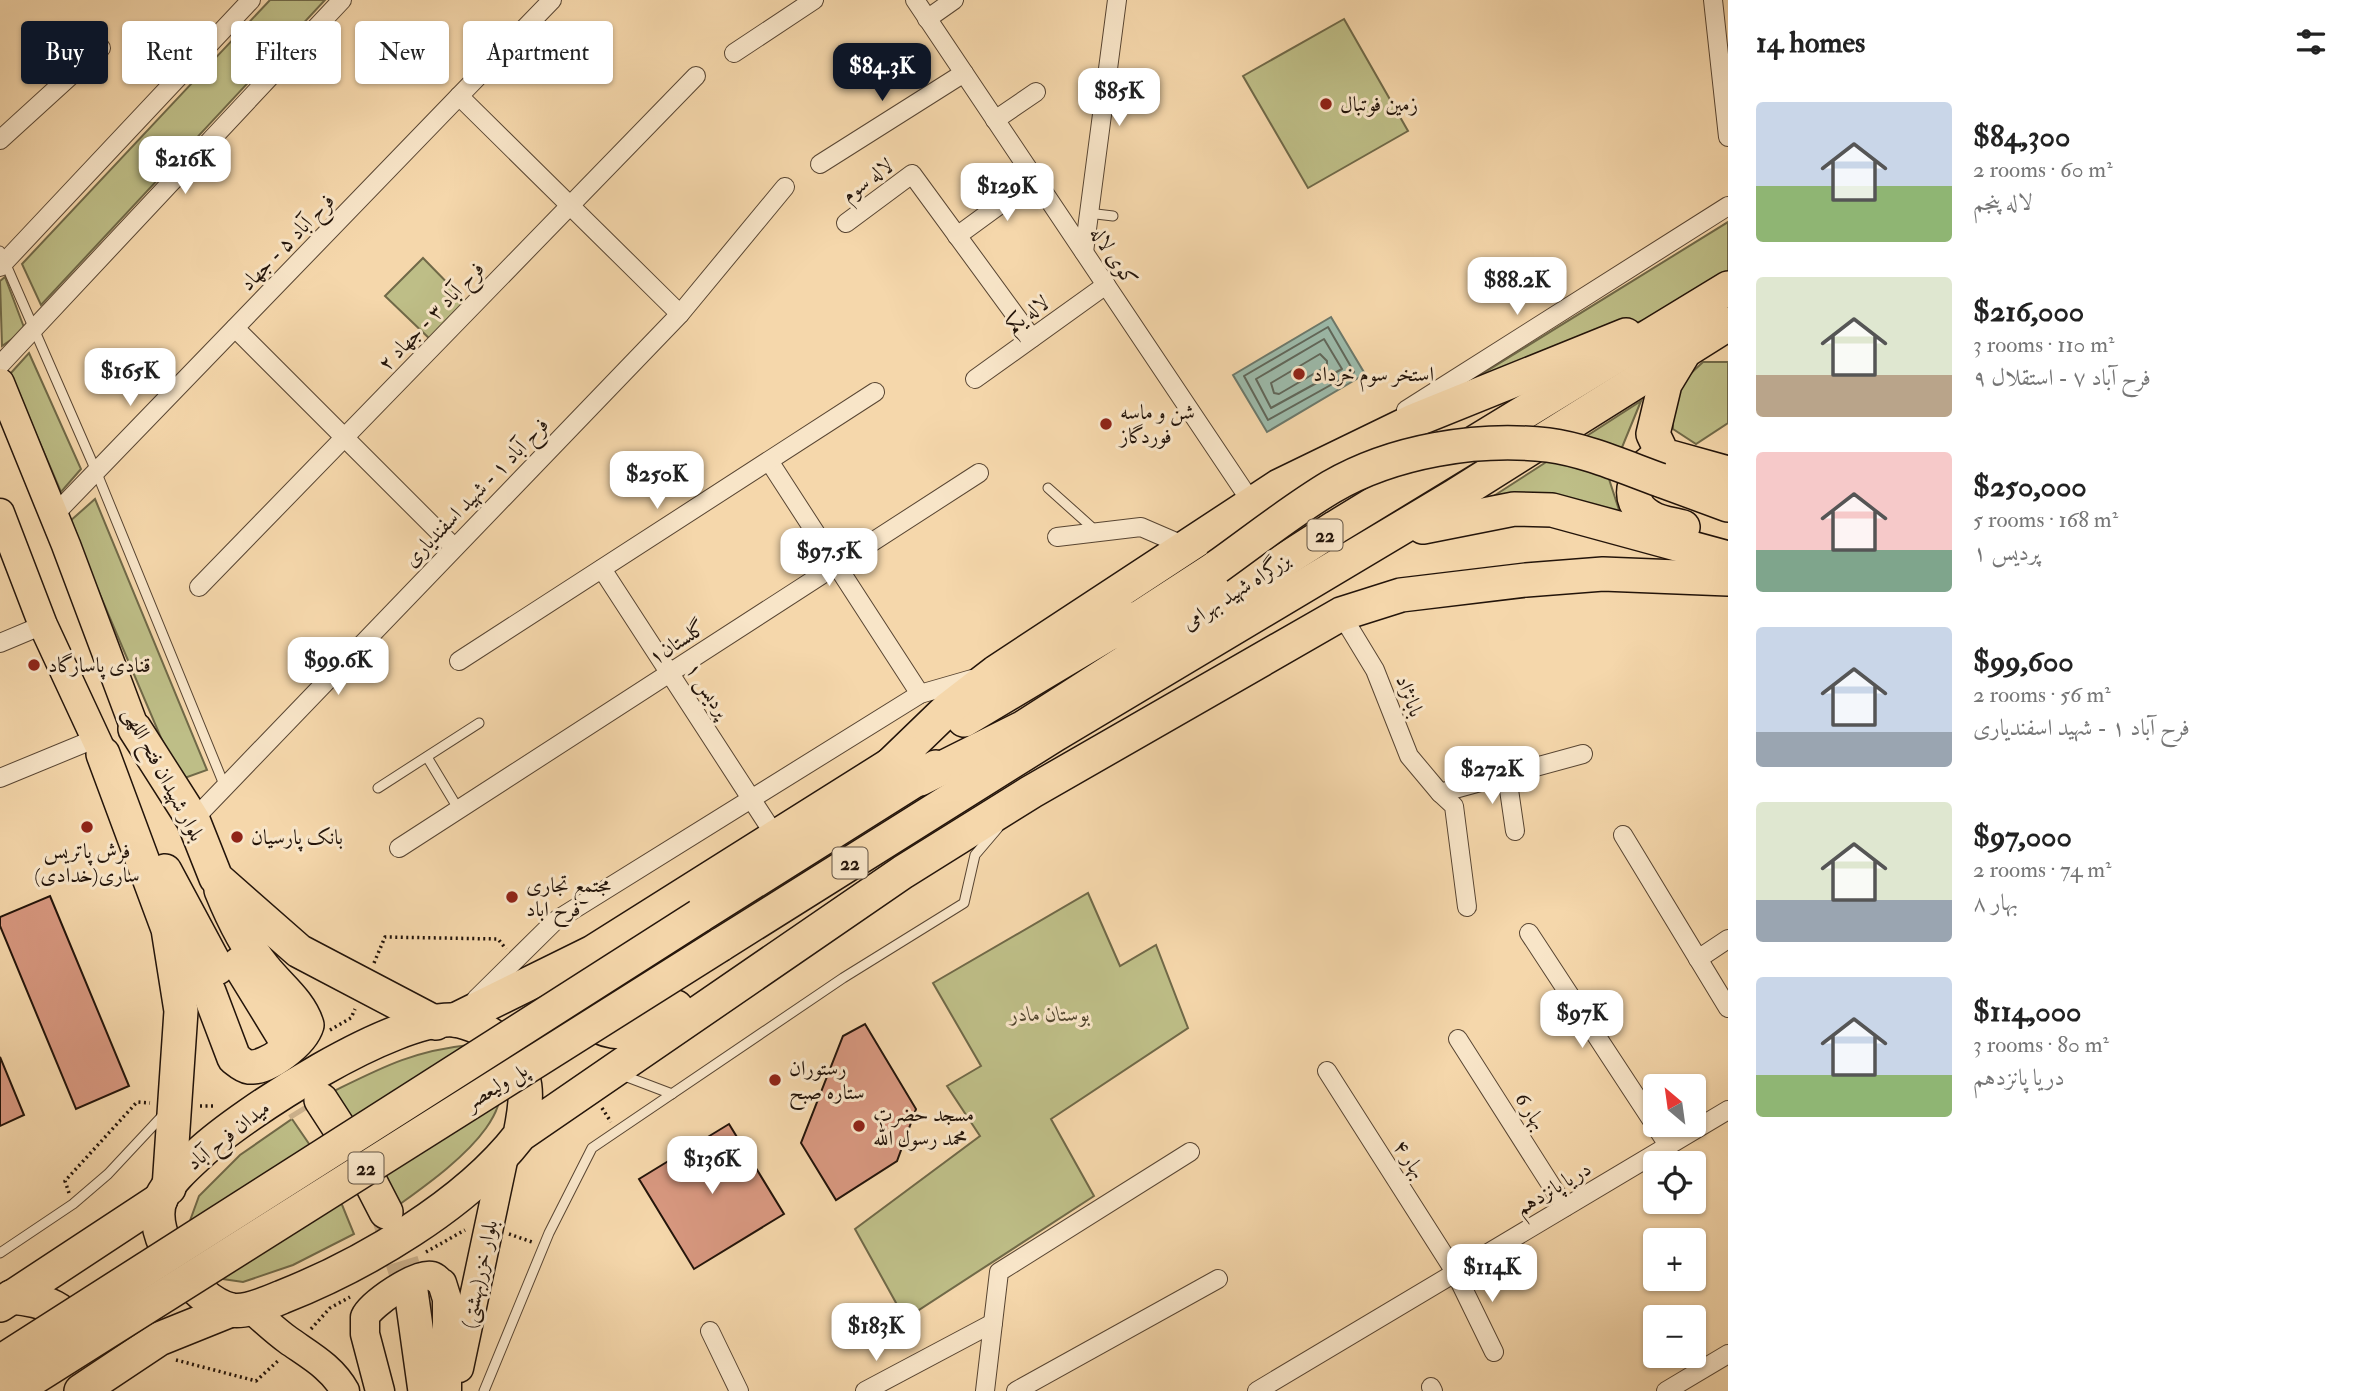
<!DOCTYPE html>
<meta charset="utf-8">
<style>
body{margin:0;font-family:"IM FELL Double Pica",Amiri,serif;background:#f6f6f6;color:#222;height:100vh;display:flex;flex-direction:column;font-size:26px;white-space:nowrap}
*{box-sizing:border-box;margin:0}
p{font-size:23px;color:#767676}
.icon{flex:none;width:38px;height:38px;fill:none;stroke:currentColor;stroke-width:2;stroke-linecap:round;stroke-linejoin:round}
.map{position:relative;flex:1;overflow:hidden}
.sheet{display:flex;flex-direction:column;background:#fff;width:630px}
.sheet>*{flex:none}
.guide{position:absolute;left:21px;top:21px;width:665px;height:63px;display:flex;gap:14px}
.needle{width:46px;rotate:331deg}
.fabs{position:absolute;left:1643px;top:1074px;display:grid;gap:14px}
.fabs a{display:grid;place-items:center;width:63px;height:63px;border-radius:7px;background:#fff;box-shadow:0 2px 5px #0004;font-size:35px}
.price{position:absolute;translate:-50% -60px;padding:0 16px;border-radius:14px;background:#fff;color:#222;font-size:23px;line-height:46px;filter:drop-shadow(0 2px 4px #0008)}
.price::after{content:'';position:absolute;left:50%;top:42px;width:21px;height:16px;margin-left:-10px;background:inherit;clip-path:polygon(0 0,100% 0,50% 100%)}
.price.active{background:#111827;color:#fff}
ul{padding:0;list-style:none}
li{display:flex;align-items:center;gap:21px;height:175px;padding:0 28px}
li span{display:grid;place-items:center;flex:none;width:196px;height:140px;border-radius:7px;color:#555}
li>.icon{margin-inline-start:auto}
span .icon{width:84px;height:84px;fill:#fffc;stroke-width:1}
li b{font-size:30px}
h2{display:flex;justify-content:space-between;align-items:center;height:84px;padding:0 28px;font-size:30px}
.tag{padding:0 24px;border-radius:7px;background:#fff;box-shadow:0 2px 5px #0004;font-size:24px;line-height:63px}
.tag.active{background:#111827;color:#fff}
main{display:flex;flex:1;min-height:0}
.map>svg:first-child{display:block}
</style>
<main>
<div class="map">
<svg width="1728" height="1391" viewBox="0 0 1728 1391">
<rect width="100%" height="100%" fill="#f5d7ab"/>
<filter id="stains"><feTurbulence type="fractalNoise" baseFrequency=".00286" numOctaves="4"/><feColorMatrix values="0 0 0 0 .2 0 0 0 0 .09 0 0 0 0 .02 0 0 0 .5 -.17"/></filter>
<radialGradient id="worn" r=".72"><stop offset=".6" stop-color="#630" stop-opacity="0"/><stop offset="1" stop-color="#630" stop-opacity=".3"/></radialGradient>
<g fill="#bebe87" stroke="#706948" stroke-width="2">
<path d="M270,0H325L41,305L22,264Z"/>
<path d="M1344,19L1408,131L1308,188L1243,76Z"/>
<path d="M1728,222V276L1680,306L1443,398Z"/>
<path d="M423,258L468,304L432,341L385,296Z"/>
<path d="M5,277L25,330L2,346L0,281Z"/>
<path d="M29,353L81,469L61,492L10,374Z"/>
<path d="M1703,362H1728V423L1696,444L1673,429L1672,391Z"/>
<path d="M1641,401L1609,479L1620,513L1550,493L1489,499Z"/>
<path d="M95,499L207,770L179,780L69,522Z"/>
<path d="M1088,893L1120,966L1156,945L1188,1028L1051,1119L1094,1196L905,1319L855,1229L980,1136L947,1086L981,1066L933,983Z"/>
<path d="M469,1045C556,1098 441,1174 396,1207L330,1093C381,1068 412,1051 469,1045Z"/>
<path d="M292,1119L329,1173L354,1234L293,1265L243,1282L216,1278L187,1229L199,1196L240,1155Z"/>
</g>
<path fill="#9cbaaa" stroke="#6c786a" stroke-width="2" d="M1331,317L1365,374L1267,432L1233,375Z"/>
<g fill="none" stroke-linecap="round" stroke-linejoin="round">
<g stroke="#60675a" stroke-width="2">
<path d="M1328,327L1354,372L1268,420L1244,376Z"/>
<path d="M1324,339L1342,369L1271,408L1256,379Z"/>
<path d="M1320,354L1327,361V366L1279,394L1274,393L1271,383Z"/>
</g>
</g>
<g fill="#d89880" stroke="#23140a" stroke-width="2">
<path d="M50,896L129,1086L76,1109L0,926V917Z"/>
<path d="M865,1024L916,1109L897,1161L836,1200L801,1143L843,1036Z"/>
<path d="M0,1057L24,1115L0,1126Z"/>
<path d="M729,1124L784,1214L694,1269L639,1179Z"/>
</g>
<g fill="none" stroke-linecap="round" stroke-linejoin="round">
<g stroke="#cbb08b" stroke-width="33" stroke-dasharray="33 17" stroke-linecap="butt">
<path d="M276,1064L305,1111"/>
<path d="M387,1213L411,1291"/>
</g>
<defs>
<g id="lane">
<path d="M1088,213L1113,216"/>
<path d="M0,251L96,471L225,787"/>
<path d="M1048,488L1096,531"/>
<path d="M427,757L459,810"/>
<path d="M378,788L479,723"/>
<path d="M622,1075L672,1094"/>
<path d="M0,1253L73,1204L108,1174L165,1113"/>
<path d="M484,1391L549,1233L592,1148L843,978L964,903L975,855L998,828"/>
</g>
<g id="street">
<path d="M915,0L1252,503"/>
<path d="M1713,0L1728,137"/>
<path d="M927,19L954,0"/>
<path d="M734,53L814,0"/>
<path d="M459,96L680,314"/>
<path d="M995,120L1036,92"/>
<path d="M0,140L101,48"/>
<path d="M820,164L964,73"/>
<path d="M846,223L912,174L1032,338"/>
<path d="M957,236L1035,179"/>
<path d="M1084,252L1117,0"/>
<path d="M0,267L251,0"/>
<path d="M235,328L454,547"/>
<path d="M0,365L342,0"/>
<path d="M975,379L1106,285"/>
<path d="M1406,410L1728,206"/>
<path d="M769,461L920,694"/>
<path d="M54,515L552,0"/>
<path d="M1057,537L1141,527L1185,546"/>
<path d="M602,569L776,837"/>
<path d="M199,587L696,76"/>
<path d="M1341,614L1375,670L1409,756L1440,793L1583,754"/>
<path d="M0,643L43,625"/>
<path d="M459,661L875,392"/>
<path d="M1507,776L1515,831"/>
<path d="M0,778L97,738"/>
<path d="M1440,793L1454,806L1467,907"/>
<path d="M193,820L680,314L785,187"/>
<path d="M1623,835L1728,1008"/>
<path d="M399,848L979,473"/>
<path d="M1529,933L1668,1145"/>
<path d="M1698,959L1728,939"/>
<path d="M476,999L555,921L920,694L972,679"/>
<path d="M1458,1039L1565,1207"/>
<path d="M1327,1071L1455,1272L1494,1352"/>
<path d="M710,1331L739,1391"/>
<path d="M1431,1387L1433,1391"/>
<path d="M865,1391L993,1323"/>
<path d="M985,1391L999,1272L1190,1152"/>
<path d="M1016,1391L1218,1279"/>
<path d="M1257,1391L1728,1110"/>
<path d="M1666,1391L1728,1354"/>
</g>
<g id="primary">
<path d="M0,383L66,545L135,729"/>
<path d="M0,513L43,625L103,754"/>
<path d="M249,1307C262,1318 274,1330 288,1340C309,1355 332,1367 345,1391"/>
<path d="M459,1368L504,1156"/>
<path d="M380,1391L365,1334V1317C371,1304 417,1272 432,1276C436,1277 438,1281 442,1283L447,1299V1391"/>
</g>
<g id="highway">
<path d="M1682,356L1665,384L1653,434L1663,455L1728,473"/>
<path d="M1660,456C1636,468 1620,500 1650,517C1659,523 1672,524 1683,527"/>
<path d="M1660,480L1728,505"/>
<path d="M1423,527L1514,509L1552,510L1728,558"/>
<path d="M1117,632L1217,567"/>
<path d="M964,720L1133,619"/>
<path d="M135,729L193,820L216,878L299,951L436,1023"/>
<path d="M103,754L168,929L181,1011L169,1188"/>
<path d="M890,765L948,709L996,672L1279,486L1413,421L1626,335"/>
<path d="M920,779L1024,727L1336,527L1728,288"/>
<path d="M165,871L217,968"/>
<path d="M699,916L936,767"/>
<path d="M175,940L209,992L234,1058C238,1061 243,1066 249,1067C267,1069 302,1042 307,1025C300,1002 278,986 264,968C246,946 232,917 221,890"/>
<path d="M720,945L1056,734L1453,497L1728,324"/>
<path d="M239,964L285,1039"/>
<path d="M581,967C566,1010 600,1045 643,1027C655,1022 665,1013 676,1007"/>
<path d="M455,1020L593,952L909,753"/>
<path d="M321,1100L356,1154L386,1212"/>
<path d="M520,1135C528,1095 531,1074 501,1043C490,1032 471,1022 454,1020C394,1016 244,1112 199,1154C186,1166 169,1181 161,1198C145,1235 194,1301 231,1310C245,1313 268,1303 282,1297C363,1265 466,1205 520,1135L903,872L1031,792L1341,614L1401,595L1526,580L1603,574L1728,579"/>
<path d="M411,1291L425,1391"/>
<path d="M11,1297C44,1300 69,1307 82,1341"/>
<path d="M0,1305L161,1199"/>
<path d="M81,1391L159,1339L231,1310"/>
</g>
</defs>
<use href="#lane" stroke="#584532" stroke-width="11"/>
<use href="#street" stroke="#584532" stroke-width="20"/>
<use href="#primary" stroke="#23140a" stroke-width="31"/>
<use href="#highway" stroke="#23140a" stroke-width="36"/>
<g stroke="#23140a" stroke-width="3.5" stroke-dasharray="2 3.5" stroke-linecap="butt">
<path d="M374,963L385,937L498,939L506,949"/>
<path d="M330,1030L351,1018L355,1009"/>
<path d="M200,1106H216"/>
<path d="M602,1108L611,1122"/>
<path d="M69,1193L65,1181L137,1102L150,1103"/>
<path d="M509,1234L532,1242"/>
<path d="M426,1252L465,1230"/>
<path d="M311,1329L330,1308L350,1297"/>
<path d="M176,1360L256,1381L280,1359"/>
</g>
<use href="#lane" stroke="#f8e5c8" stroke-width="9"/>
<use href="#street" stroke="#f8e5c8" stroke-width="18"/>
<use href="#primary" stroke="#f5d7ab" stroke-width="28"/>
<use href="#highway" stroke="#f5d7ab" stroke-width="33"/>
<defs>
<g id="highway-bridge">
<path d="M1217,567C1255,540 1291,511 1331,487C1393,451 1477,437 1548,445C1586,450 1624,467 1660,480"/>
<path d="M0,1362L699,916"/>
<path d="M13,1391L720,945"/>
</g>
</defs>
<use href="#highway-bridge" stroke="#23140a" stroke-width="36" stroke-linecap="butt"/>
<use href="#highway-bridge" stroke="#f5d7ab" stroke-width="33"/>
</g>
<g fill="#8f2418" stroke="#f8e5c8" stroke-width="2.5">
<circle cx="1326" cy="104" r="7"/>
<circle cx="1299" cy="374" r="7"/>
<circle cx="1106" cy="424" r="7"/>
<circle cx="34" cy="665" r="7"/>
<circle cx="87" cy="827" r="7"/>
<circle cx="237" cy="837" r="7"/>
<circle cx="512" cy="897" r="7"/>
<circle cx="775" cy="1080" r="7"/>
<circle cx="859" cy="1126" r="7"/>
</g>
<g text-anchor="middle" stroke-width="6" stroke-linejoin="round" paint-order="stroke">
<g fill="#f8e5c8" stroke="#635343" stroke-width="2">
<rect x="1307.5" y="519.5" width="35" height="31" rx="5"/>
<rect x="832.5" y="847.5" width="35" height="31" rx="5"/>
<rect x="348.5" y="1152.5" width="35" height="31" rx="5"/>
</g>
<g font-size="19" font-weight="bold" fill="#23140a">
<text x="1325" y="542">22</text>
<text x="850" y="870">22</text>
<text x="366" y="1175">22</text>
</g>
<g font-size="21" fill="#23140a" stroke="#f8e5c8" text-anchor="start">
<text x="1340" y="111">زمین فوتبال</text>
<text x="1313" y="381">استخر سوم خرداد</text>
<text x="1120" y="419">شن و ماسه<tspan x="1120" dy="24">فوردگاز</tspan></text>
<text x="48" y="672">قنادی پاسارگاد</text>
<text x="251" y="844">بانک پارسیان</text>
<text x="87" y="858" text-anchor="middle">فرش پاتریس<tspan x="87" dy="24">(خدادی)ساری</tspan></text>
<text x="526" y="892">مجتمع تجاری<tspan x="526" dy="24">فرح اباد</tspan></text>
<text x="789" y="1075">رستوران<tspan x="789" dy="24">ستاره صبح</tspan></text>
<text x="873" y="1121">مسجد حضرت<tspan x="873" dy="24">محمد رسول الله</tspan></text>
</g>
<g font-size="21" fill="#23140a" stroke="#f8e5c8">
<text transform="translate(867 180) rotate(-36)" y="7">لاله سوم</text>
<text transform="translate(287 242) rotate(-46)" y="7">فرح آباد ۵ - جهاد</text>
<text transform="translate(1114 256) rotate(56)" y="7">کوی لاله</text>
<text transform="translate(1027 314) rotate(-36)" y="7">لاله یکم</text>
<text transform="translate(431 316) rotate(-46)" y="7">فرح آباد ۳ - جهاد ۲</text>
<text transform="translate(476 492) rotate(-46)" y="7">فرح آباد ۱ - شهید اسفندیاری</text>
<text transform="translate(1236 591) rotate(-33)" y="7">بزرگراه شهید بهرامی</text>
<text transform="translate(677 642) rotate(-33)" y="7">گلستان۱</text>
<text transform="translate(708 690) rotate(57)" y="7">پردیس ۱</text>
<text transform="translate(1410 696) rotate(69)" y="7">بابانژاد</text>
<text transform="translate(164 774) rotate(62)" y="7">بلوار شهیدان فتح اللهی</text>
<text transform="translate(496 1086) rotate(-32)" y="7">پل ولیعصر</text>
<text transform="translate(1531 1111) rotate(57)" y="7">بهار 6</text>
<text transform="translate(228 1135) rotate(-38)" y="7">میدان فرح آباد</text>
<text transform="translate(1410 1159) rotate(57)" y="7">بهار ۴</text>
<text transform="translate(1553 1188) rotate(-31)" y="7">دریا پانزدهم</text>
<text transform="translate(479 1274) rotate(-78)" y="7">بلوار خزر(بهشتی)</text>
</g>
<g font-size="21" font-style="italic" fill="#524730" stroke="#f8e5c8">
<text x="1050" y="1021">بوستان مادر</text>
</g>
</g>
<rect width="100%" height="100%" filter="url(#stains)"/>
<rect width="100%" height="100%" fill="url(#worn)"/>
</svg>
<div class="fabs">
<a><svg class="needle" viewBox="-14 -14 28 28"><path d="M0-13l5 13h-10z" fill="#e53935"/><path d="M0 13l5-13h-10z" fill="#767676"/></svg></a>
<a><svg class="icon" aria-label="locate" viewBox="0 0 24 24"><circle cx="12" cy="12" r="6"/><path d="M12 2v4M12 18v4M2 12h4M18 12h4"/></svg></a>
<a>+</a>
<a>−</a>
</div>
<b class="price active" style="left:882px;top:103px">$84.3K</b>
<b class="price" style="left:1119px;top:128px">$85K</b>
<b class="price" style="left:185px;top:196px">$216K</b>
<b class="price" style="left:1007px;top:223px">$129K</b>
<b class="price" style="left:1517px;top:317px">$88.2K</b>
<b class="price" style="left:130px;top:408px">$165K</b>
<b class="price" style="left:657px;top:511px">$250K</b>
<b class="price" style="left:829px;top:588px">$97.5K</b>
<b class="price" style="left:338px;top:697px">$99.6K</b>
<b class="price" style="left:1492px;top:806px">$272K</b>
<b class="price" style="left:1582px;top:1050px">$97K</b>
<b class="price" style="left:712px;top:1196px">$136K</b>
<b class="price" style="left:1492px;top:1304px">$114K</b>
<b class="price" style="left:876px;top:1363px">$183K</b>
<div class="guide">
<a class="tag active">Buy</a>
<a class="tag">Rent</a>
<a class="tag">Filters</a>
<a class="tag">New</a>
<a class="tag">Apartment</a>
</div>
</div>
<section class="sheet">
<h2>14 homes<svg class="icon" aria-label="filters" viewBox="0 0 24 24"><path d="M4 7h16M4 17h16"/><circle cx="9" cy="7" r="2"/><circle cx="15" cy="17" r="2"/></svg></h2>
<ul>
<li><span style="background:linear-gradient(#c9d6e8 60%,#8fb573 0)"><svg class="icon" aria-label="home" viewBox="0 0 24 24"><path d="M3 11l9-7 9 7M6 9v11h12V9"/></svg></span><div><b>$84,300</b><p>2 rooms · 60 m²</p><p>لاله پنجم</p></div></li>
<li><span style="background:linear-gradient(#dfe7d0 70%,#b9a48a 0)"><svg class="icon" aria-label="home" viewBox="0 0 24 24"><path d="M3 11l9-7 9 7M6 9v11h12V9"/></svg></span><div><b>$216,000</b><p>3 rooms · 110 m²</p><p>فرح آباد ۷ - استقلال ۹</p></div></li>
<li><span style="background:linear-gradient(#f6c9c9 70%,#7fa58c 0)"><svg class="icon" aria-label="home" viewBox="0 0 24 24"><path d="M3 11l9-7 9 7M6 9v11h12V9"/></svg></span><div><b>$250,000</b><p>5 rooms · 168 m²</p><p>پردیس ۱</p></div></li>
<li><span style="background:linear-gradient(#c9d6e8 75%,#9aa5b1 0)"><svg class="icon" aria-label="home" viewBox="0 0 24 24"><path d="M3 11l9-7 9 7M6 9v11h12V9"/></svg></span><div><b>$99,600</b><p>2 rooms · 56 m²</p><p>فرح آباد ۱ - شهید اسفندیاری</p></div></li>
<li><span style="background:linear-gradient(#dfe7d0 70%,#9aa5b1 0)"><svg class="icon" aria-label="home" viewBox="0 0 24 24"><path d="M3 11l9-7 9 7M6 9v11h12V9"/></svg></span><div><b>$97,000</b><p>2 rooms · 74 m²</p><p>بهار ۸</p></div></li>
<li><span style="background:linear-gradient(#c9d6e8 70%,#8fb573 0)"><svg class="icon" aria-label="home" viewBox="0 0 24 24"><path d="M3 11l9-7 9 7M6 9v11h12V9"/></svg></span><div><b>$114,000</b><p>3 rooms · 80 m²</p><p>دریا پانزدهم</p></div></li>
</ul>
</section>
</main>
